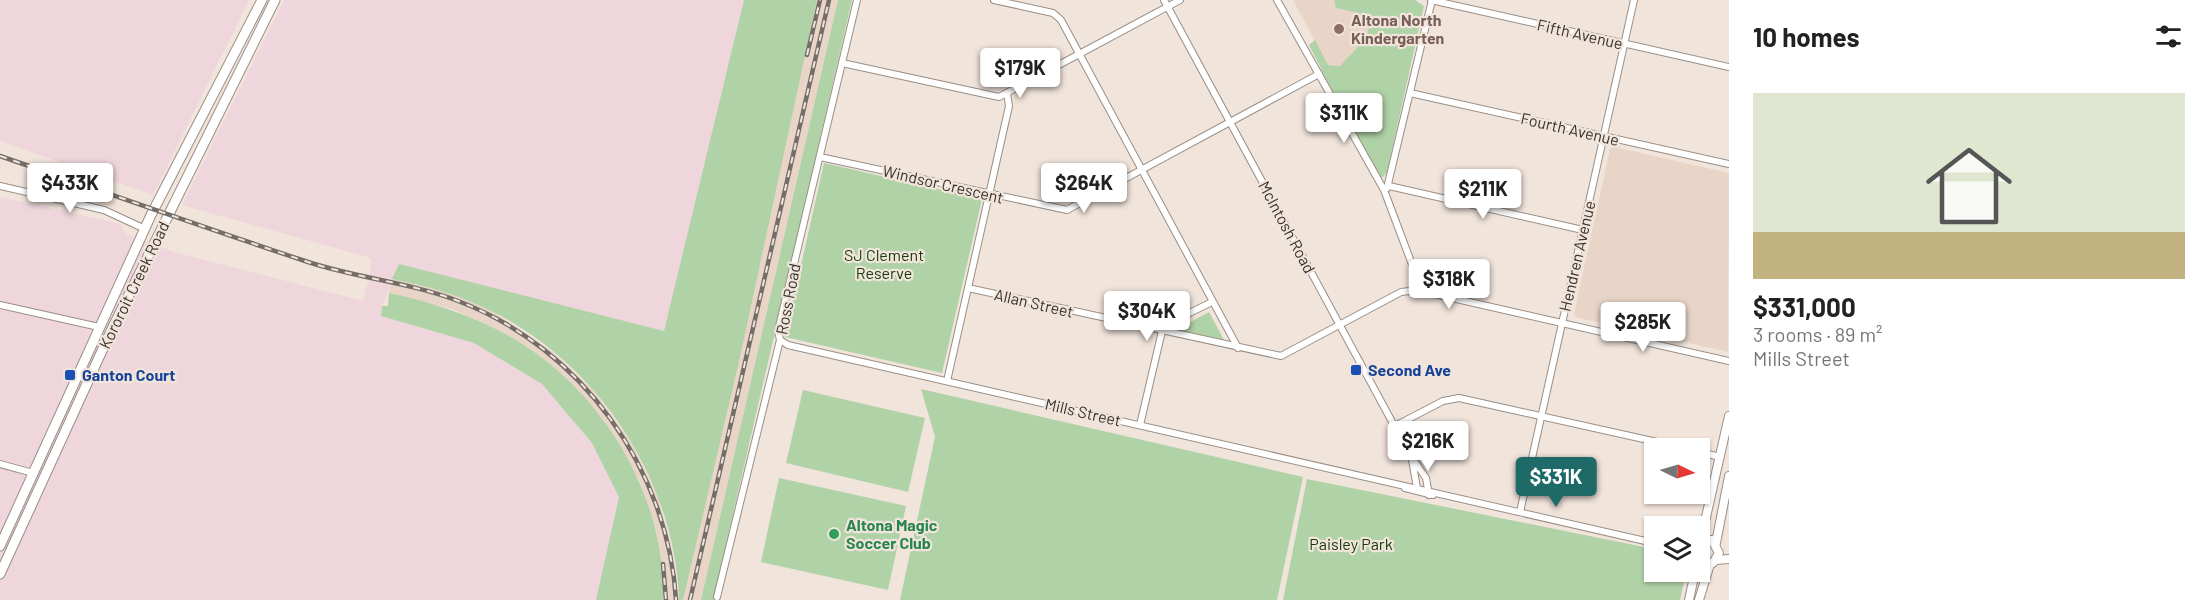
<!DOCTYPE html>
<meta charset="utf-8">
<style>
body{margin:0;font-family:Barlow,sans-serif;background:#f6f6f6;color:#222;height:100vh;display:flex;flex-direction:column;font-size:22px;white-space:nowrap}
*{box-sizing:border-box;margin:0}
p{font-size:20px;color:#767676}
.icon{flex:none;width:33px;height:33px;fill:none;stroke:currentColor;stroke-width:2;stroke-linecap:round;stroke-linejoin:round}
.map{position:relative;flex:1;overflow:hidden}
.details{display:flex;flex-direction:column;background:#fff;width:480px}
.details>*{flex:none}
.needle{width:39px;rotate:95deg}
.controls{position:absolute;left:1644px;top:438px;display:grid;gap:12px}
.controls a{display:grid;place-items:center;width:66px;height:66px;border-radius:0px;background:#fff;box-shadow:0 2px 4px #0004;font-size:30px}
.price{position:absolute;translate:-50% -51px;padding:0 14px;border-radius:6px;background:#fff;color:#222;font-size:20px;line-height:39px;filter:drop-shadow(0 2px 3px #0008)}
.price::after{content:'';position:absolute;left:50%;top:36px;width:18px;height:14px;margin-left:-9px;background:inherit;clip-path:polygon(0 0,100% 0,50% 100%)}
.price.current{background:#1d6a68;color:#fff}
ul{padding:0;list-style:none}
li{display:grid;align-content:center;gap:12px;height:318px;padding:0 24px}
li+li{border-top:2px solid #e0e0e0}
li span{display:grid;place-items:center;height:186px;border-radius:0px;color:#555}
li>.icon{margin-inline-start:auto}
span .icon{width:108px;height:108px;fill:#fffc;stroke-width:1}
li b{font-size:26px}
h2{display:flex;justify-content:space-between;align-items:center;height:72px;padding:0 24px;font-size:26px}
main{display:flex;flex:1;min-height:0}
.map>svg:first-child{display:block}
</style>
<main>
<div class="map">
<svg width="1729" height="600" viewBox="0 0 1729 600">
<rect width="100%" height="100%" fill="#f1e4db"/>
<g fill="#e8d5c8">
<path d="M817,0H838L701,600H683Z"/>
<path d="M1293,0H1334L1336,8L1360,13L1370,21L1367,37L1340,66L1328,65Z"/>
<path d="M1614,147L1729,173L1728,352L1575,317L1574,314L1610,149Z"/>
<path d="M392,279L446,292L489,309L553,352L594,391L632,443L658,497L670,541L679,600H663L659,547L640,482L606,425L578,390L545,361L509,336L452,309L389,293Z"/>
</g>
<g fill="#efd5dc">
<path d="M0,0H249L153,195L0,141Z"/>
<path d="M284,0H744L664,332L399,264L382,306L381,316L474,343L542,384L592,443L619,496L596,600H0V197L121,224L126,234L174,252L363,301L370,274L371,258L182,205Z"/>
</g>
<g fill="#b0d2a7">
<path d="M744,0H817L740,357L683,600H679C675,479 597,361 487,309C457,294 425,286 392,279L399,264L664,331Z"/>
<path d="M838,0H852L713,600H701Z"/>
<path d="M1334,0H1415L1424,6L1387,172L1383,177H1380L1369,163L1309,45L1315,40L1328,65L1340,66L1367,37L1370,21L1362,20L1359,13L1336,8Z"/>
<path d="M824,163L982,199L942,373L785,337Z"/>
<path d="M389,293C431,302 471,315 509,336C601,388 666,494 663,600H596L619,497L592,443L542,384L474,343L381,316L382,306H388Z"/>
<path d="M1209,312L1224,340L1176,330Z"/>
<path d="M921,389L1303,477L1277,600H900L935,437Z"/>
<path d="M803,390L925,418L908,492L786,463Z"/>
<path d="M779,478L906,506L888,590L761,562Z"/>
<path d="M1307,479L1654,549V572H1686L1680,600H1283Z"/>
</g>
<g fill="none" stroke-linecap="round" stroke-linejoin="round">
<defs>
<g id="street">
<path d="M994,0L1053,13L1061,20L1238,348"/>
<path d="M1164,0L1410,455L1426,478L1429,495"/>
<path d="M1277,0L1384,190L1416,275L1417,290"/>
<path d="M1431,0L1729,67"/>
<path d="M842,63L999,97L1180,0"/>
<path d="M1410,93L1729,164"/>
<path d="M820,157L1067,210L1319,74"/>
<path d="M0,186L104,210L145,229"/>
<path d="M1389,186L1583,230"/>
<path d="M1387,188L1432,0"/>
<path d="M968,288L1281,356L1401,292L1417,290L1729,361"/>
<path d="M0,305L99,327"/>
<path d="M780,340L788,345L1654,543"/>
<path d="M947,381L1009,106L1007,93"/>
<path d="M1140,425L1162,331L1173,321L1212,302"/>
<path d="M1395,426L1443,401L1459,398L1684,448"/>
<path d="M1700,452L1720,457"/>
<path d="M1412,460L1417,488"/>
<path d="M0,464L33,473"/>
<path d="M1405,488L1433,495"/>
<path d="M1520,512L1634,0"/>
<path d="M717,597L780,340L778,331L857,0"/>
</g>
<g id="secondary">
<path d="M1701,539L1729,416"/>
<path d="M1700,540H1712L1719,553L1713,563L1700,564"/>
<path d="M1716,543L1729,476"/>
<path d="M1716,560L1729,559"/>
<path d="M1689,600L1695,572"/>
<path d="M1699,600L1710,564"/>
</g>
<g id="primary">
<path d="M0,546L151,215L262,0"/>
<path d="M0,574L111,331L275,0"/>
</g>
</defs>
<use href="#street" stroke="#998e85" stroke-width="8"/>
<use href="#secondary" stroke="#998e85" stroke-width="10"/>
<use href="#primary" stroke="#998e85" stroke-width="11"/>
<use href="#street" stroke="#fff" stroke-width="6"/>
<use href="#secondary" stroke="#fff" stroke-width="8"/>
<use href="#primary" stroke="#fff" stroke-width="9"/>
<defs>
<g id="rail">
<path d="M807,55L820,0"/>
<path d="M0,156C102,191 203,227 305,261C355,278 409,282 458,301C582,348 668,469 676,600"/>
<path d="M663,564L666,600"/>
<path d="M690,600L829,0"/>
</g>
</defs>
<use href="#rail" stroke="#756d68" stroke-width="4.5"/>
<use href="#rail" stroke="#f1e4db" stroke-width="2" stroke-dasharray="7" stroke-linecap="butt"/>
</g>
<circle fill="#8d6e63" stroke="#f1e4db" stroke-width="2" cx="1339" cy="29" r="6"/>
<g fill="#1a4fb4" stroke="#f1e4db" stroke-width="2">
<rect x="1350" y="364" width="12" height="12" rx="3"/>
<rect x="64" y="369" width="12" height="12" rx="3"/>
</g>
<circle fill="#2e9e5b" stroke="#f1e4db" stroke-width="2" cx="834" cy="534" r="6"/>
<g text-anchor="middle" stroke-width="4.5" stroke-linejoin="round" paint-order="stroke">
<g font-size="16" font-weight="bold" fill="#785e54" stroke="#f1e4db" text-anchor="start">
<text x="1351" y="26">Altona North<tspan x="1351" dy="18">Kindergarten</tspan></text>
</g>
<g font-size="16" fill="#37322e" stroke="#f1e4db">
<text transform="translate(1580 34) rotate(13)" y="6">Fifth Avenue</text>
<text transform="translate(1570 129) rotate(13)" y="6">Fourth Avenue</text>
<text transform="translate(943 184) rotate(13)" y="6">Windsor Crescent</text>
<text transform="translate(1287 227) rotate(62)" y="6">McIntosh Road</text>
<text transform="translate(1577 256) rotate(-77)" y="6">Hendren Avenue</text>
<text transform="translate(134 285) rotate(-64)" y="6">Kororoit Creek Road</text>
<text transform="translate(788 299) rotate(-79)" y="6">Ross Road</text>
<text transform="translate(1034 303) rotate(13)" y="6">Allan Street</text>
<text transform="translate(1083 412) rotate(13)" y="6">Mills Street</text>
</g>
<g font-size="16" fill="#133b08" stroke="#f1e4db">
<text x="884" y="261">SJ Clement<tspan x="884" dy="18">Reserve</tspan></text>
<text x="1351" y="550">Paisley Park</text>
</g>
<g font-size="16" font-weight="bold" fill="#164399" stroke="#f1e4db" text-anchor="start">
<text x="1368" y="376">Second Ave</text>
<text x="82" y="381">Ganton Court</text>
</g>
<g font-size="16" font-weight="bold" fill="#27864d" stroke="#f1e4db" text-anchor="start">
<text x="846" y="531">Altona Magic<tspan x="846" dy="18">Soccer Club</tspan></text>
</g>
</g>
</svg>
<div class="controls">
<a><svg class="needle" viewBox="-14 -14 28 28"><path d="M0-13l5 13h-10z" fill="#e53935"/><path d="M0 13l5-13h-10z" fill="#767676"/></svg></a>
<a><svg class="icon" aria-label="layers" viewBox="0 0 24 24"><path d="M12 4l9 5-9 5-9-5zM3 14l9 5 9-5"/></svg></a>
</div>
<b class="price" style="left:1020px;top:99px">$179K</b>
<b class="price" style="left:1344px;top:144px">$311K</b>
<b class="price" style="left:70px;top:214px">$433K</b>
<b class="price" style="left:1084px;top:214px">$264K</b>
<b class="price" style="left:1483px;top:220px">$211K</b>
<b class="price" style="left:1449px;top:310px">$318K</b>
<b class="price" style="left:1147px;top:342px">$304K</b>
<b class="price" style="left:1643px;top:353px">$285K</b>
<b class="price" style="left:1428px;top:472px">$216K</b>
<b class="price current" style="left:1556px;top:508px">$331K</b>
</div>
<section class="details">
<h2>10 homes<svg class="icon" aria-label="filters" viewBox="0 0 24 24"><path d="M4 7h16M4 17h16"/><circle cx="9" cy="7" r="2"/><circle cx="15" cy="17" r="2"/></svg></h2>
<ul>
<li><span style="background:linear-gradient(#dfe7d0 75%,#c2b280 0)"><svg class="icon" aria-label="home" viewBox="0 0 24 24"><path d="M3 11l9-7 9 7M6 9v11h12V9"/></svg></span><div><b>$331,000</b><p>3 rooms · 89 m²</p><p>Mills Street</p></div></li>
</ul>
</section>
</main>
